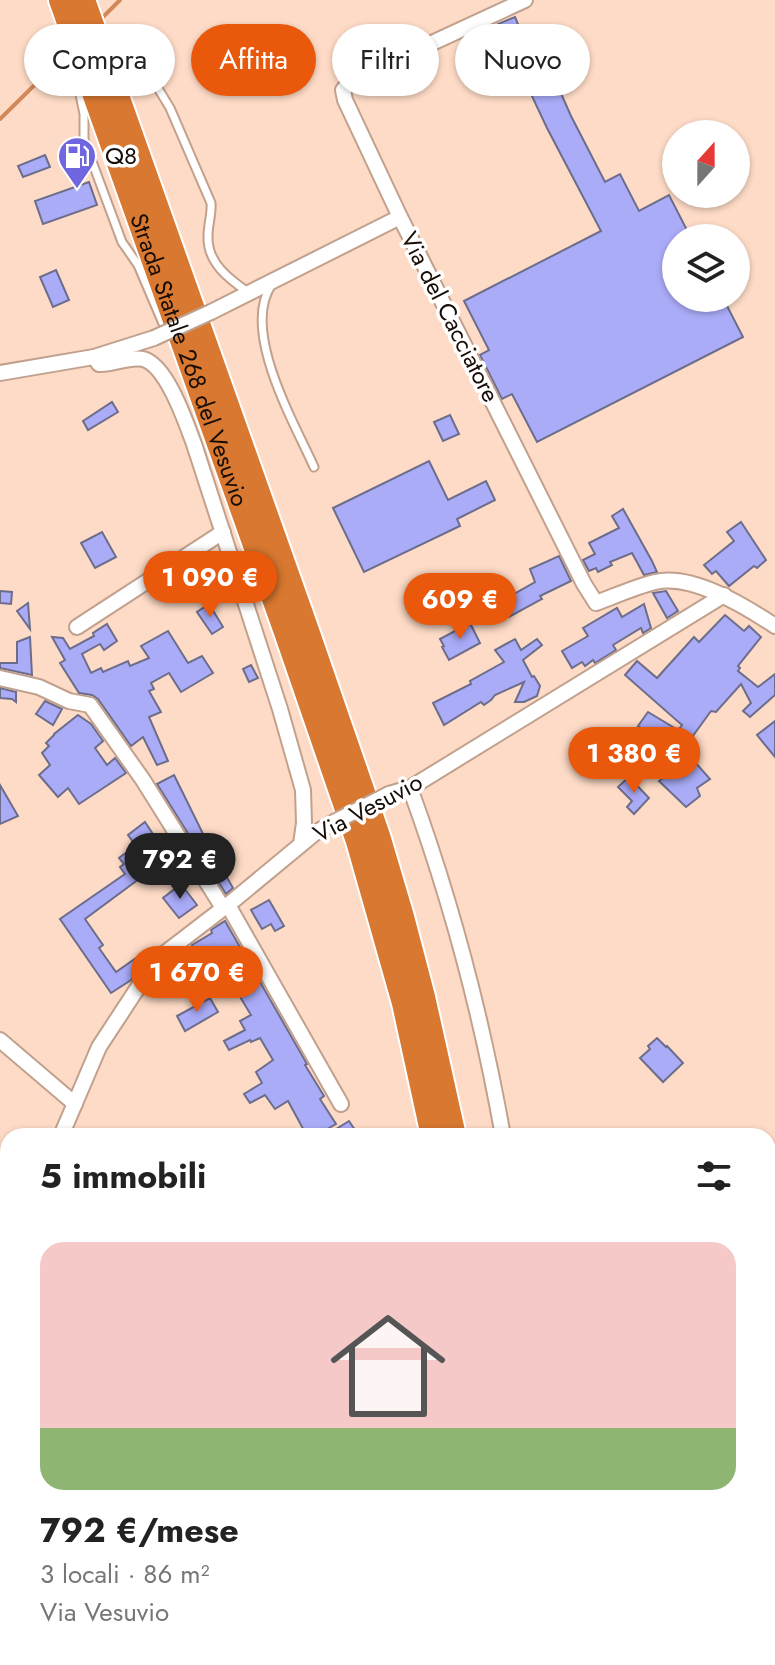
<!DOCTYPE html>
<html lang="it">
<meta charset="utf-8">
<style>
body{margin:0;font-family:Jost,sans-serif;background:#f6f6f6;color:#222;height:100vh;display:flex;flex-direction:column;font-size:30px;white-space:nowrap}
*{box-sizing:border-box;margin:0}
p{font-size:26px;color:#767676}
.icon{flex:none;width:44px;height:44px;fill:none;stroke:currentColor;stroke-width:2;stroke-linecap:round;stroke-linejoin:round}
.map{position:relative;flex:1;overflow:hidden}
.side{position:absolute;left:0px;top:1128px;width:776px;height:538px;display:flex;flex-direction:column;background:#fff;border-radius:24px 24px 0 0;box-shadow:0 2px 6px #0004}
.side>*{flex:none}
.guide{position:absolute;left:24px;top:24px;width:728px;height:72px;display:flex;gap:16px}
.needle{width:52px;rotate:21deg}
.controls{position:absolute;left:662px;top:120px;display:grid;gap:16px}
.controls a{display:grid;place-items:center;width:88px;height:88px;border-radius:50%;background:#fff;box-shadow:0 2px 6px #0004;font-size:40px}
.price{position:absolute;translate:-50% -68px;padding:0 18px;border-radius:28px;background:#ea580c;color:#fff;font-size:26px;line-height:52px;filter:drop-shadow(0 2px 4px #0008)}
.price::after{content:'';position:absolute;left:50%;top:48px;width:24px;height:18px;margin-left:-12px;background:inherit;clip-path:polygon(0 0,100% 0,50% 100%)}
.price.selected{background:#222;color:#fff}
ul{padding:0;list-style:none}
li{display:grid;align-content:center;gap:16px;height:424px;padding:0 40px}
li span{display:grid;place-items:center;height:248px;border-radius:24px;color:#555}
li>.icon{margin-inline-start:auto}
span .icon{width:144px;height:144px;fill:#fffc;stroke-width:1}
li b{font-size:34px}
h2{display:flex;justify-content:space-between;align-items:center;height:96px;padding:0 40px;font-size:34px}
.pill{padding:0 28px;border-radius:36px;background:#fff;box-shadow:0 2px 6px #0004;font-size:28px;line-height:72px}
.pill.selected{background:#ea580c;color:#fff}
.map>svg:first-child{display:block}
</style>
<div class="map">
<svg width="775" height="1665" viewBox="0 0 775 1665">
<rect width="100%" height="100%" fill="#fedbc6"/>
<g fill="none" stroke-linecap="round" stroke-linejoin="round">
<g stroke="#d18959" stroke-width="4">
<path d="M99,21L120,0"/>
<path d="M0,119L70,50"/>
</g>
</g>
<g fill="#abacf8" stroke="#6c6d8b" stroke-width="2">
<path d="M515,17L529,51L540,46L571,116L605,182L620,174L639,211L669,195L691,238H676V298H723L743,337L537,442L512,394L502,399L480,355L489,350L464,301L601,231L547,128L498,24Z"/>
<path d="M45,155L50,167L23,177L18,166Z"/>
<path d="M89,182L97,205L43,224L35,201Z"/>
<path d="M56,270L69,300L53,307L40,277Z"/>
<path d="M112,402L118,412L88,430L83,421Z"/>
<path d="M450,415L459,434L443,441L434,422Z"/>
<path d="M429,461L448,500L486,481L495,500L457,519L460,526L364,572L333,508Z"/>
<path d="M623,509L652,561L657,572L644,575L632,553L610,562L612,565L598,572L596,568L589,571L583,560L595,554L589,543L619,528L612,516Z"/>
<path d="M741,522L766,560L757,568L754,566L729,586L716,571L712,574L704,565L734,541L727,532Z"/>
<path d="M102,532L116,557L95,568L81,543Z"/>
<path d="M559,556L571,581L540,596L542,599L509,617L500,602L535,582L530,569Z"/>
<path d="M0,591L12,592L11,604L0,603Z"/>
<path d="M666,591L678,611L667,618L653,593Z"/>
<path d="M28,603L30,629L17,611Z"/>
<path d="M209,604L223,627L212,634L197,612Z"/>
<path d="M644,604L651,628L643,633L641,628L613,645L616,650L595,663L593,660L585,666L582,662L572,668L562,651L588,636L583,628L617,608L622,617Z"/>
<path d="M725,615L744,631L749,626L761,637L738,666L740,668L738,671L758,687L775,674V695L750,717L743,711L751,703L741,684L716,712L711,711L690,740L692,741L679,756L638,726L648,712L678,730L682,725L625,675L637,661L657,678L694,637L699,642Z"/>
<path d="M470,623L480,643L449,660L442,647L444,646L440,639Z"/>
<path d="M107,624L117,641L104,650L100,644L82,654L91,673L101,668L103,672L128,661L130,666L149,658L141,646L168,631L188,663L202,656L213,673L181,692L169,673L151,683L154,689L149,691L161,712L149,717L168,761L157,765L143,737L131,746L98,699L92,695L79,693L60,663L65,660L52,637L63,638L70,649L94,636L93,633Z"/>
<path d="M30,637L32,675L0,668V663H17V642Z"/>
<path d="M515,639L521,650L537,639L542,645L523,660L532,677L534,676L540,686L537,696L524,702H515L524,682L495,695L491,700L484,705L481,702L444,725L433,703L471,684L470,681L504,662L495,650Z"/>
<path d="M251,665L258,678L249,682L243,669Z"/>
<path d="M0,688L16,692V702L12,699L0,698Z"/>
<path d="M45,701L62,709L53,725L36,714Z"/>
<path d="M78,715L91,724L103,741L95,748L107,765L115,758L126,773L79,804L68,788L58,797L39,775L50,765L42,753L49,746L46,743L54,735V734Z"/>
<path d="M775,721V757L757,735Z"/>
<path d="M688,760L692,764L694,761L710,779L697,788L700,796L686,807L659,781Z"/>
<path d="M174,775L209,846L233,888L226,894L157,784Z"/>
<path d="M629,777L649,798L634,814L627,807L632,801L618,787Z"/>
<path d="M0,785L18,816L0,824Z"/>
<path d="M145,822L153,834L151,836L155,843L141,853L128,835Z"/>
<path d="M127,852L143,876L85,919L103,945L99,948L116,972L139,956L143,962L131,980L111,993L60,919L125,874L120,867L124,864L119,858Z"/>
<path d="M181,884L197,905L179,918L163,898Z"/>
<path d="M269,900L284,926L275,931L271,924L262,929L251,910Z"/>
<path d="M225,921L307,1064L305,1065L324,1096L320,1099L336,1124L315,1136H307L288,1101L275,1109L265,1095L250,1103L244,1094L262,1083L256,1072L273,1060L260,1038L251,1042L250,1040L229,1050L224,1041L245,1030L240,1021L251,1015L219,962L178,988L175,980L170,983L163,970L195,950L192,945L212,933L211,930Z"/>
<path d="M210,998L218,1012L185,1031L177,1016Z"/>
<path d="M657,1038L666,1047L667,1046L683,1063L663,1082L640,1058L650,1049L648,1046Z"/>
<path d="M349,1121L359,1136H325Z"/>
</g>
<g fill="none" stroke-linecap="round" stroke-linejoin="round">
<defs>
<g id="lane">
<path d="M139,43L153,80L170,108L211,203C212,214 208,224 208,236C207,263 229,279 249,293"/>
<path d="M77,80L84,114V140L122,242L138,265L167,333"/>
<path d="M272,284C240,330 294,422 314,467"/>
</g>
<g id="street">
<path d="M525,0L352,80L343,90L345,100L400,217L584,584L596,603C615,596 635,587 655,582C692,573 745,606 775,626"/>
<path d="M211,312L400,217"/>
<path d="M94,357L99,364C113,365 128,356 143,359C167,365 186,423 194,444L280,709L303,790L304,823L301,844"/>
<path d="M0,373L94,357L154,338"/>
<path d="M77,627L223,532"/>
<path d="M0,678L39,687L69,701L90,705L143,780L223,908"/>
<path d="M410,788C451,900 482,1018 503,1136"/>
<path d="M389,794L410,788L724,595"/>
<path d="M228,905L341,1104"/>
<path d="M0,1040L75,1104"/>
<path d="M61,1136L99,1047L156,960L234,900L315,833L334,822"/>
<path d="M0,1228L8,1222"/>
<path d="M768,1565L775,1568"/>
</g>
<g id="highway">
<path id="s1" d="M61,0L286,632L358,841L404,1003L433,1136"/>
<path d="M83,0L305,625L378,836L402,917L423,997L454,1136"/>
<path d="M531,1658L532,1665"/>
<path d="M549,1658L550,1665"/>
</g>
</defs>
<use href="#lane" stroke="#c1a18d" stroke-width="11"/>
<use href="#street" stroke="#c1a18d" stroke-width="18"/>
<use href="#highway" stroke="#fff" stroke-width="28"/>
<use href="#lane" stroke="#fff" stroke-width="7"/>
<use href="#street" stroke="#fff" stroke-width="14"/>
<use href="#highway" stroke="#d87831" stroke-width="24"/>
<defs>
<g id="street-bridge">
<path d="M154,338L211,312"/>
<path d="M334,822L389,794"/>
</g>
</defs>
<use href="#street-bridge" stroke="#c1a18d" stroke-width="18" stroke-linecap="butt"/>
<use href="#street-bridge" stroke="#fff" stroke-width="14"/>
</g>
<defs>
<symbol id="fuel-pin" viewBox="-11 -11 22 30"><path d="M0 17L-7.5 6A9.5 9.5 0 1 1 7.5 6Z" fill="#7066e0" stroke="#fff"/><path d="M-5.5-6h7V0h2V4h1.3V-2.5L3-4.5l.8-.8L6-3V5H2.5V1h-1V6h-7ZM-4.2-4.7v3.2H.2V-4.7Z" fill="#fff"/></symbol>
</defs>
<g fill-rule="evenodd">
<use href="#fuel-pin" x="55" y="134" width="44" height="60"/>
</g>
<g text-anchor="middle" stroke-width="7" stroke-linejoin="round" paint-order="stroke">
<g font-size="24" fill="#180d06" stroke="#fff" text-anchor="start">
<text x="105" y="164">Q8</text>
</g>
<g font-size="24" fill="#180d06" stroke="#fff">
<text transform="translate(450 317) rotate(63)" y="8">Via del Cacciatore</text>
<text dy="8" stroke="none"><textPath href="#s1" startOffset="382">Strada Statale 268 del Vesuvio</textPath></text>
<text transform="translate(368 808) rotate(-28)" y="8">Via Vesuvio</text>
</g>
</g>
</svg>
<div class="controls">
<a><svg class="needle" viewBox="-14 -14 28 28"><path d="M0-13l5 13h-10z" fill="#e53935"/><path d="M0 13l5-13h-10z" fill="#767676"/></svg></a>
<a><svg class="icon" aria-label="layers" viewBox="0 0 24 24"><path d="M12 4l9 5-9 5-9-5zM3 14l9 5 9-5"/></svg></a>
</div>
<b class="price" style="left:210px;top:619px">1 090 €</b>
<b class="price" style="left:460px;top:641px">609 €</b>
<b class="price" style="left:634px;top:795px">1 380 €</b>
<b class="price selected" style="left:180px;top:901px">792 €</b>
<b class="price" style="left:197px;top:1014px">1 670 €</b>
<div class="guide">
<a class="pill">Compra</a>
<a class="pill selected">Affitta</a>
<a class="pill">Filtri</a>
<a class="pill">Nuovo</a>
</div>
<section class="side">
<h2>5 immobili<svg class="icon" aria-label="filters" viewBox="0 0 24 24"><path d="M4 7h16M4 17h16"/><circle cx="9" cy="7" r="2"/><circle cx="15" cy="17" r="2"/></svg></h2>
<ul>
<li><span style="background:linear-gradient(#f6c9c9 75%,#8fb573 0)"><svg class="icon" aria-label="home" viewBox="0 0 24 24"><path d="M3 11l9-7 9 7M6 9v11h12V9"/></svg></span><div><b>792 €/mese</b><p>3 locali · 86 m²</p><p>Via Vesuvio</p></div></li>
</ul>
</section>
</div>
